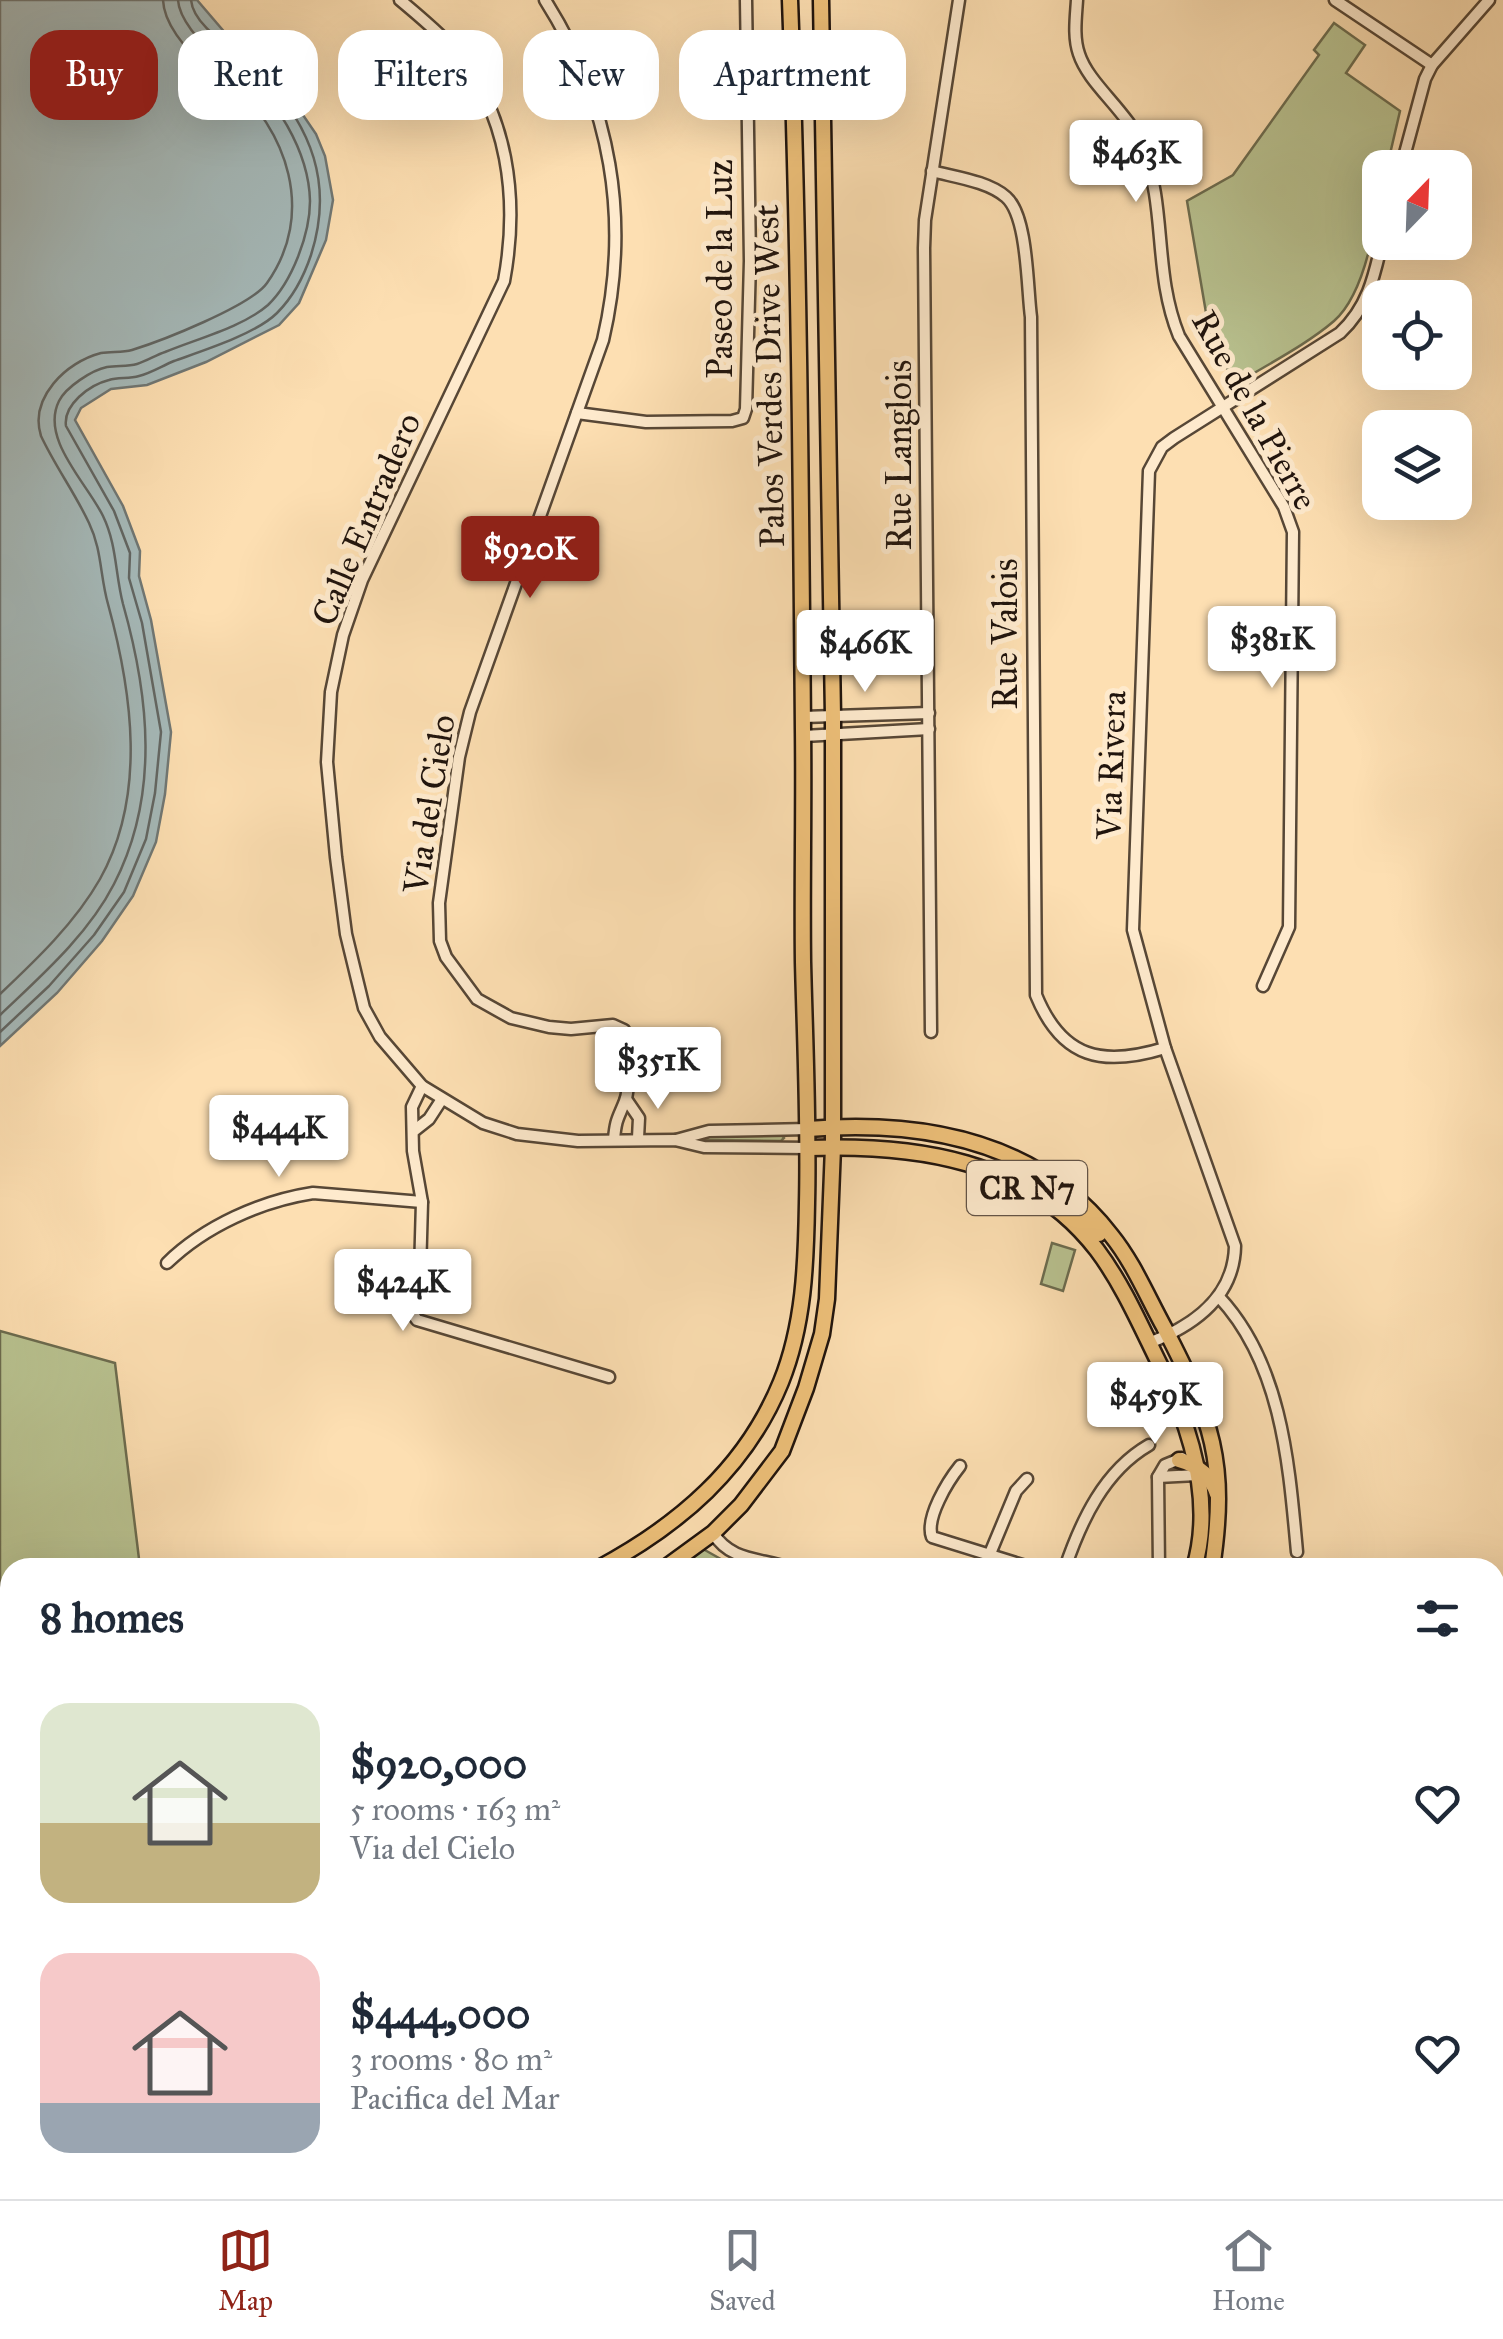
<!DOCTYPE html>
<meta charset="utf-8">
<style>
body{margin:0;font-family:"IM FELL Great Primer",serif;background:#f6f6f7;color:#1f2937;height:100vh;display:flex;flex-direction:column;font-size:38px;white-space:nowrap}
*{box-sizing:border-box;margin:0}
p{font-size:32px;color:#747a83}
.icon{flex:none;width:55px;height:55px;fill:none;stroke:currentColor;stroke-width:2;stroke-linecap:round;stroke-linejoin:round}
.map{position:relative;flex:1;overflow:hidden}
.details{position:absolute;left:0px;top:1558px;width:1505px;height:642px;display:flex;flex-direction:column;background:#fff;border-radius:30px 30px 0 0;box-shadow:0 10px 40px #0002}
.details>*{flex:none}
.banner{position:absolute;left:30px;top:30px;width:1000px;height:90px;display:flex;gap:20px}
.needle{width:65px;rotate:23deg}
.buttons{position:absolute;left:1362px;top:150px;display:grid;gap:20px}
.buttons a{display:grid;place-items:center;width:110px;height:110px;border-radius:20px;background:#fff;box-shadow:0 10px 40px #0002;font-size:50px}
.price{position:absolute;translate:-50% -85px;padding:0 22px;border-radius:10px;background:#fff;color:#222;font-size:32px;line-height:65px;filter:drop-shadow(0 2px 5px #0008)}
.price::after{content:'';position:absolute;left:50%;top:60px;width:30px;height:22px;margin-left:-15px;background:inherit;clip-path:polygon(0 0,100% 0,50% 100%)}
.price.current{background:#8f2418;color:#fff}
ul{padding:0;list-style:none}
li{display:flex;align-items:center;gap:30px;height:250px;padding:0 40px}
li span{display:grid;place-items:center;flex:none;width:280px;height:200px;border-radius:30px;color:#555}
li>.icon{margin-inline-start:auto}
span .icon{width:120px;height:120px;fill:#fffc;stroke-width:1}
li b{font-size:42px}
h2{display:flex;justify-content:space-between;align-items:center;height:120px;padding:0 40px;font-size:42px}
.chip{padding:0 35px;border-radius:30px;background:#fff;box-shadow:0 10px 40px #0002;font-size:35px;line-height:90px}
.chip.current{background:#8f2418;color:#fff}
.tab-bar{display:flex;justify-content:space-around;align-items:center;height:140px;border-top:2px solid #e0e1e3;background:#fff;font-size:28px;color:#747a83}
.tab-bar a{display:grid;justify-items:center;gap:5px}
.tab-bar .current{color:#8f2418}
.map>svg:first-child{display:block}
</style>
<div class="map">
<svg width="1503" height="2199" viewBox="0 0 1503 2199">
<rect width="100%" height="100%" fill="#fddfb2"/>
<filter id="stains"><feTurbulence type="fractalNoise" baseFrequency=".002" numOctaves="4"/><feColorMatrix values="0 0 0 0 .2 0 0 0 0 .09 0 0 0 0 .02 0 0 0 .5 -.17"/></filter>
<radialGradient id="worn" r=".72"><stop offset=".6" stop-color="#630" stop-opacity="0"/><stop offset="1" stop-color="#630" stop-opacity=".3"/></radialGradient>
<g fill="#b9c391" stroke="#6c6c4f" stroke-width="2.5">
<path d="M1334,23L1365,45L1346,73L1400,111L1387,167L1380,168C1380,209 1367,292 1334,321C1306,345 1268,364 1236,384L1211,342L1187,201L1233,175L1319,55L1314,50Z"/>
<path d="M780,1133L784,1138L781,1141L693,1140L715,1134Z"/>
<path d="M1052,1243L1075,1250L1063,1291L1041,1284Z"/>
<path d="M0,1331L115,1363L140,1567L10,1568V1689L0,1658Z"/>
<path d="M703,1549L735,1567L673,1568Z"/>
<path d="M1503,1616V1913L1495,1917V1626Z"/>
<path d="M427,2190H1433L1431,2199H438Z"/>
</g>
<g fill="#a5b9b9" stroke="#707774" stroke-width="2.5">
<path d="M0,0H197L227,35L247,44L271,68L316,134L325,156L333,200L326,240L299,303L279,325L206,362L147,385L111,389L81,408L75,420L123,506L140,551L139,576L151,620L171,732L165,794L156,842L133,896L102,941L57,993L0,1046Z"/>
<path d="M0,1791L10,1823V1944L0,1964Z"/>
</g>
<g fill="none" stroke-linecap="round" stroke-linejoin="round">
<g stroke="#626663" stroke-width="2.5">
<path d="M0,994C36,960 75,923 100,879C147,795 132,692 108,604C100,576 102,550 89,523C75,493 55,466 41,436C29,398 66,362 101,353C111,351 122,353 132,350C161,341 251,306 267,283C316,214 288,130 228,79C221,72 210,70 202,63C185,48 164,24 163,0"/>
<path d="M0,1015C41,976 88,935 114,884C160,795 149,696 123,604C115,573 117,545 103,516C87,483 40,439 59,401C66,387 92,370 107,367C117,365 127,367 137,364C147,361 156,355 165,352C196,339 243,327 268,305C292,282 310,234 310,201C309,151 275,96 236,65C230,60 222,58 216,54C200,44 179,18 178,0"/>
<path d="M0,1032L49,986L94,935L124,892L146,839L155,793L161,732L142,623L129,578L130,553L114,511L66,426C63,405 89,385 109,380C118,377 129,379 139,376C151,373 162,366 174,361C202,351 256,334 277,313C293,297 304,276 311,255C334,183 311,128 263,74C243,52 194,31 191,0"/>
</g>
<defs>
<g id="minor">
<path d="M400,0C418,15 436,30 452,47C509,112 519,200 504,281L362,580L343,635L331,692L327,762L336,857L346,934L364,1008L380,1037L422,1086L483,1123L517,1134L578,1141L675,1140L704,1147L808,1148"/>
<path d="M545,0C611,104 631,220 603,340L470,712L459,757L439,903L440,941L446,957L477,999L511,1018L549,1027L571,1029L613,1025L624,1030C629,1042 630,1089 625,1101C618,1119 616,1118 614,1139"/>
<path d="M1077,0C1076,17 1073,37 1079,54C1089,85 1128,111 1143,148C1167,209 1153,272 1179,336L1284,507L1293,532L1289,927L1263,986"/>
<path d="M1335,0L1432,65"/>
<path d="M1401,168L1425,79L1432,65L1489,0"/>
<path d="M932,171C954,177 988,181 1006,197C1028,216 1027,288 1031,317L1036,995C1062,1059 1103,1067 1165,1048"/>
<path d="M577,413L646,422L732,421L743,418L746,409L750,261L746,0"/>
<path d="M803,717L929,713"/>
<path d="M804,736L929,729"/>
<path d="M931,1032L924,248L925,220L959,0"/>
<path d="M422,1086L412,1107L413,1151L422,1202L420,1273L412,1313L417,1320L609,1377"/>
<path d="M626,1099L639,1118L638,1138"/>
<path d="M415,1130L429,1119L442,1099"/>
<path d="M676,1140L709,1131L808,1129"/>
<path d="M167,1263C205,1226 261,1201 313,1193L422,1202"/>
<path d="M1219,1297C1282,1364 1289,1465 1297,1552"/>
<path d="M1149,1343C1193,1326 1234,1298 1235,1246L1165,1048L1133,930L1149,471L1162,447L1174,438L1340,333C1367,308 1374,278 1382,242"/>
<path d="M960,1466C948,1481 925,1518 932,1537L1032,1568"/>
<path d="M1158,1477L1197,1475"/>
<path d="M713,1533C731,1562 761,1558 789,1568"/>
<path d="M989,1556L1016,1491L1027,1479"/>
<path d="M1065,1568C1081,1521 1104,1471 1149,1445"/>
<path d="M1159,1568L1158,1477L1165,1465L1182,1458"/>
<path d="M1495,1984L1503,1985"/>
<path d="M1495,2177L1503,2180"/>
</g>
<g id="major">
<path d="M808,1129C921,1120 1037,1140 1111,1235C1133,1262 1147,1296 1164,1327C1212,1420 1228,1462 1212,1568"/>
<path d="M808,1148C915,1144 1027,1159 1097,1250C1124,1286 1142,1329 1162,1369C1191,1429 1214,1502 1194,1568"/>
<path d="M1049,1203C1071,1197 1085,1220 1099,1234"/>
<path d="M1179,1460C1197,1465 1211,1475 1217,1494"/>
<path d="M599,1568C679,1525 746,1468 781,1382C804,1325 806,1264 807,1203C809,1122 805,1043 803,962C802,885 804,807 803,730C801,487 799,243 790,0"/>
<path d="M665,1568L713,1533L741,1505L782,1451L806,1388L822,1334L827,1299L833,1147V716L821,0"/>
<path d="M1495,2112L1503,2113"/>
<path d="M1495,2131L1503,2132"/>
<path d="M369,2190L379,2199"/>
<path d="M412,2190L425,2199"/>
</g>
</defs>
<use href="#minor" stroke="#574736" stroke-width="15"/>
<use href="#major" stroke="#20140d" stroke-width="19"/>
<use href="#minor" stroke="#feeacd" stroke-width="10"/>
<use href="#major" stroke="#eec079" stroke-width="14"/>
</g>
<g text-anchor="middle" stroke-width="10" stroke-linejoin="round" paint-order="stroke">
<rect fill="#feeacd" stroke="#635447" stroke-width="2.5" x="967" y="1161" width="120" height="54" rx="8"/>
<g font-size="32" font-weight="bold" fill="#20140d">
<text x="1027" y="1199">CR N7</text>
</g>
<g font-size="35" fill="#20140d" stroke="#feeacd">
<text transform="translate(720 269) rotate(-90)" y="12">Paseo de la Luz</text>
<text transform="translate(769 376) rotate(-91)" y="12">Palos Verdes Drive West</text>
<text transform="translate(1255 410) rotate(61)" y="12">Rue de la Pierre</text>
<text transform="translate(899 455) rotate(-90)" y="12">Rue Langlois</text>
<text transform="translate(366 519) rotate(-67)" y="12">Calle Entradero</text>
<text transform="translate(1005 634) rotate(-90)" y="12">Rue Valois</text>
<text transform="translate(1111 765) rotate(-88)" y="12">Via Rivera</text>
<text transform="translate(429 804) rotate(-81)" y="12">Via del Cielo</text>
</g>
</g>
<rect width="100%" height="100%" filter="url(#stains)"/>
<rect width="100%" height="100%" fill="url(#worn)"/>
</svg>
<div class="buttons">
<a><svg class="needle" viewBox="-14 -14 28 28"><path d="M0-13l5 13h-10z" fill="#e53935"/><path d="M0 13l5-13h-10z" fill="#747a83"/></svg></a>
<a><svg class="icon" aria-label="locate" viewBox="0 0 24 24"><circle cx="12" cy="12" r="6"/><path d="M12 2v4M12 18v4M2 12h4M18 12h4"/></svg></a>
<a><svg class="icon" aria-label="layers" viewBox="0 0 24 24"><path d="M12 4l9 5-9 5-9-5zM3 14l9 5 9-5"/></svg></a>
</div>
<b class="price" style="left:1136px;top:205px">$463K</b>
<b class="price current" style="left:530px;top:601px">$920K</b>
<b class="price" style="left:1272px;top:691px">$381K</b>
<b class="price" style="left:865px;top:695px">$466K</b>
<b class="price" style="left:658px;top:1112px">$351K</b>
<b class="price" style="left:279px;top:1180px">$444K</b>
<b class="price" style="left:403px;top:1334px">$424K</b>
<b class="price" style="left:1155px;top:1447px">$459K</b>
<div class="banner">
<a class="chip current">Buy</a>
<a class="chip">Rent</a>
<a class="chip">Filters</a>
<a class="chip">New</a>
<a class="chip">Apartment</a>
</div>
<section class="details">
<h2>8 homes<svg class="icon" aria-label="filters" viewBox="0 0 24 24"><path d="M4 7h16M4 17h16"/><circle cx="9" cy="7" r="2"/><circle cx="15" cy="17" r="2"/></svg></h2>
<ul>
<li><span style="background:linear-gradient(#dfe7d0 60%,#c2b280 0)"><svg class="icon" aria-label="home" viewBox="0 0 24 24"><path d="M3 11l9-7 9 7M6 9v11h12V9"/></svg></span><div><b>$920,000</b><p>5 rooms · 163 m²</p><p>Via del Cielo</p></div><svg class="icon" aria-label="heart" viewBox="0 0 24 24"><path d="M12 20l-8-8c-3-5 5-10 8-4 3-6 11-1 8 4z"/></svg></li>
<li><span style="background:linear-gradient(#f6c9c9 75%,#9aa5b1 0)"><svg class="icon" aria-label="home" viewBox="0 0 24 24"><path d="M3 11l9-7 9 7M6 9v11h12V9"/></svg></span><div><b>$444,000</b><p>3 rooms · 80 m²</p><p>Pacifica del Mar</p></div><svg class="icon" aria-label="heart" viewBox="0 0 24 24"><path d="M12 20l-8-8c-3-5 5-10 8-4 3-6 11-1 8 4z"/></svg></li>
</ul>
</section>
</div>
<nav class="tab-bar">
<a class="current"><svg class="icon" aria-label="map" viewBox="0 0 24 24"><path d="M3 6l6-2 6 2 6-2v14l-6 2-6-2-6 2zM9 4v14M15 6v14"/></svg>Map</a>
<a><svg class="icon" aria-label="saved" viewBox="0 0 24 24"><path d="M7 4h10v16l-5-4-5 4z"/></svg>Saved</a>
<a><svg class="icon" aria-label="home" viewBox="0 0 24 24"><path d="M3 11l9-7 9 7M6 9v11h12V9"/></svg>Home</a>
</nav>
